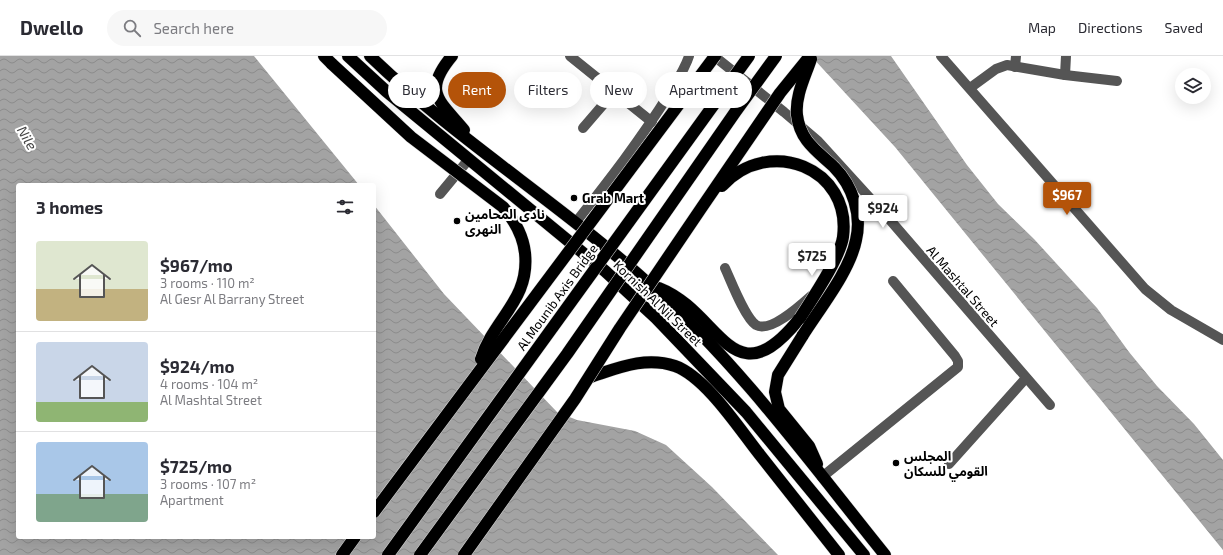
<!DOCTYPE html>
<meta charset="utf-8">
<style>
body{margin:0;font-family:"Exo 2","Noto Sans Arabic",sans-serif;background:#f7f7f7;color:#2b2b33;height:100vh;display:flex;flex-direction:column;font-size:15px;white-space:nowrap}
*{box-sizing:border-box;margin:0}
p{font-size:13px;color:#7c7c81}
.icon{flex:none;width:22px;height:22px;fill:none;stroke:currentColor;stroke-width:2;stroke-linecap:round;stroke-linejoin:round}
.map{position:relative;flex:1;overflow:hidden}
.drawer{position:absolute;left:16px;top:127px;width:360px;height:356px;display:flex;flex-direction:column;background:#fff;border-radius:4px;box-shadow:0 4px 16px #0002}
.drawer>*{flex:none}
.banner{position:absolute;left:388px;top:16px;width:380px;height:36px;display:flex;gap:8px}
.controls{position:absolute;left:1175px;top:12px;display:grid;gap:8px}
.controls a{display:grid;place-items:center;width:36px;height:36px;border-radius:50%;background:#fff;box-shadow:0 4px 16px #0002;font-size:20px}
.price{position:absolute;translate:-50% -34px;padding:0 9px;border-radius:4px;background:#fff;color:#222;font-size:13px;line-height:26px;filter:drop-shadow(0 1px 2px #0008)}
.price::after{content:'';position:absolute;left:50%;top:24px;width:12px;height:9px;margin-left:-6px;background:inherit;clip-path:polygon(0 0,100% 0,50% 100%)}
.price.current{background:#b45309;color:#fff}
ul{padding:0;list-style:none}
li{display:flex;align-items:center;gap:12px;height:100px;padding:0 20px}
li+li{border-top:1px solid #e1e1e2}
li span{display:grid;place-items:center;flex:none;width:112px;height:80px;border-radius:4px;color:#555}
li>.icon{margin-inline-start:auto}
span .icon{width:48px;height:48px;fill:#fffc;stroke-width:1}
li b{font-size:17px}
h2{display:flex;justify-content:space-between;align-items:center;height:48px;padding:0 20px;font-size:17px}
.chip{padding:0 14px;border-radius:18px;background:#fff;box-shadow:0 4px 16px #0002;font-size:14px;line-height:36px}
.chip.current{background:#b45309;color:#fff}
header{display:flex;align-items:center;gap:24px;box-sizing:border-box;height:56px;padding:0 20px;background:#fff;border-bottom:1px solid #e1e1e2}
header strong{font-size:19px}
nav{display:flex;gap:22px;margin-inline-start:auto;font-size:14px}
.search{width:280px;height:36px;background:#f7f7f7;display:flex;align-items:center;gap:10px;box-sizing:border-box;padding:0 14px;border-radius:22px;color:#7c7c81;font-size:15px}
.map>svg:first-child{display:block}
</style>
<header>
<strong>Dwello</strong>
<div class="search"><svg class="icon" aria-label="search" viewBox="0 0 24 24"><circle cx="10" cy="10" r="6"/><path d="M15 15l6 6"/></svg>Search here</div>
<nav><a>Map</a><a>Directions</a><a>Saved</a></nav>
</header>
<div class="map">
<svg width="1223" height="499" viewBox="0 0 1223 499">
<defs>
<pattern id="water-waves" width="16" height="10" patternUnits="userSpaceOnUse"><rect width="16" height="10" fill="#a3a3a3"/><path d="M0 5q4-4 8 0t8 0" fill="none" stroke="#8b8b8b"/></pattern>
</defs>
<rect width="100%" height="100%" fill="#fff"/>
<g fill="url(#water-waves)">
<path d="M0,0H254L359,129H18V481H374V149L444,238L557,356L577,364L635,375L666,389L712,431L778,499H0Z"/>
<path d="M811,0H891L967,109L998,148L1034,183L1097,252L1129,296L1157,330L1194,368L1223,404V494L895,91Z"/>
</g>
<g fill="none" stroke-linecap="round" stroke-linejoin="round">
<defs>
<g id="highway">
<path d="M324,0L332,8"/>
<path d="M348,0L386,35L605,215L656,262L746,356L864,499"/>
<path d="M370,0C457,84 561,148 650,229C739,308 810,406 885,499"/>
<path d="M452,0C422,36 439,44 464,74"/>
<path d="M659,232C721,256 732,347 800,262"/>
<path d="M803,279L778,319L775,336L779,353L809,390L817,408"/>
<path d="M590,321C618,312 645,300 675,310C706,321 740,374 760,399C786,432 813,466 839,499"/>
<path d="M342,499L355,481"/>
</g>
</defs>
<use href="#highway" stroke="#dbdbdb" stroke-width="13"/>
<g stroke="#555" stroke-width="10">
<path d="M570,0L652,66"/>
<path d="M714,0L784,56L818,85L890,164L1050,349"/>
<path d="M941,0L1145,233L1171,254L1223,284"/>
<path d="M1015,11L1016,0"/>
<path d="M1065,19L1066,0"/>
<path d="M970,32L996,13L1007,9L1065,19L1117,25"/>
<path d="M583,72L614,36"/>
<path d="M440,138L469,103"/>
<path d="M576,166C609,124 641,83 669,38C676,26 685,13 689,0"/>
<path d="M725,212C731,225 745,262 756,269C770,277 801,249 811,240"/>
<path d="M949,408L1026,322"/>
<path d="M822,421L958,311V305L955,300L893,225"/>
</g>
<use href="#highway" stroke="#000" stroke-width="12"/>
<defs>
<g id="highway-bridge">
<path d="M332,8L411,81L503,151C515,165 523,179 525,197C530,244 494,262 481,303"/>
<path d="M722,130C769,79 852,112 843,181C840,202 812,243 800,262"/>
<path d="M803,279C820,252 850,215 856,184C862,159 853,130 834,111C817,95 800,85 797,59C795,40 805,21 811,3"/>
<path d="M374,456L715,0"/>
<path d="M388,499L749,0"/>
<path d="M420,499L567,298L736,55L776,0"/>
<path d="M464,499L575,343L620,272L700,154L780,37L810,0"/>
</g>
</defs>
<use href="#highway-bridge" stroke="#dbdbdb" stroke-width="13" stroke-linecap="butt"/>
<use href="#highway-bridge" stroke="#000" stroke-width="12"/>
</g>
<g fill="#000" stroke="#fff" stroke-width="1.5">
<circle cx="574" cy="142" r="4"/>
<circle cx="457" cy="165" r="4"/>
<circle cx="896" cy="407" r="4"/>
</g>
<g text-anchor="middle" stroke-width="4" stroke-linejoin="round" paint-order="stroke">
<g font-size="13" font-weight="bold" fill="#000" stroke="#fff" text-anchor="start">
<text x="582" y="147">Grab Mart</text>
<text x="465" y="163">نادى المحامين<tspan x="465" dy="15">النهرى</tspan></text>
<text x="904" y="405">المجلس<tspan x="904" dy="15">القومي للسكان</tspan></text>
</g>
<g font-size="13" fill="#000" stroke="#fff">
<text transform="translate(963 230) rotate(49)" y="5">Al Mashtal Street</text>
<text transform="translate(557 241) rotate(-54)" y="5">Al Mounib Axis Bridge</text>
<text transform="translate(658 247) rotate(44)" y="5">Kornish Al Nil Street</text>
</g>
<g font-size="14" font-style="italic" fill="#444" stroke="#fff">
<text transform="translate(27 82) rotate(60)" y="5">Nile</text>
</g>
</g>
</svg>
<div class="controls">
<a><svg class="icon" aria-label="layers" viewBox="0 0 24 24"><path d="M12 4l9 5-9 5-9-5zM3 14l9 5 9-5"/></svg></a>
</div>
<b class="price current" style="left:1067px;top:160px">$967</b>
<b class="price" style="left:883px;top:173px">$924</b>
<b class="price" style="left:812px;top:221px">$725</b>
<div class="banner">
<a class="chip">Buy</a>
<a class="chip current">Rent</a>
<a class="chip">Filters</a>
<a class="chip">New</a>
<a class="chip">Apartment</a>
</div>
<section class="drawer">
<h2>3 homes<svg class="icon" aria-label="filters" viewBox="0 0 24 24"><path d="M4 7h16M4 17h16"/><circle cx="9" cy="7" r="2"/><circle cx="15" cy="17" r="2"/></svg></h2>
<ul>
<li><span style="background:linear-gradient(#dfe7d0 60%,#c2b280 0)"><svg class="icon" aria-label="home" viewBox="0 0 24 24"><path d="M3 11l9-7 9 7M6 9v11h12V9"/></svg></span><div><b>$967/mo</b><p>3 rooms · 110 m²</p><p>Al Gesr Al Barrany Street</p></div></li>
<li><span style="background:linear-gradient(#c9d6e8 75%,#8fb573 0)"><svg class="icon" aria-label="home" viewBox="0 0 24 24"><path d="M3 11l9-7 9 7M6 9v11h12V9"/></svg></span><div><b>$924/mo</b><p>4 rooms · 104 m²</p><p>Al Mashtal Street</p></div></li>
<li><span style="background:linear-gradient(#a9c7e8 65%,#7fa58c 0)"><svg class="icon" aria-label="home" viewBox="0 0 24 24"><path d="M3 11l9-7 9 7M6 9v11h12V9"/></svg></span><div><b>$725/mo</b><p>3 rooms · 107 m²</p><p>Apartment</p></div></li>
</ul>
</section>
</div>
